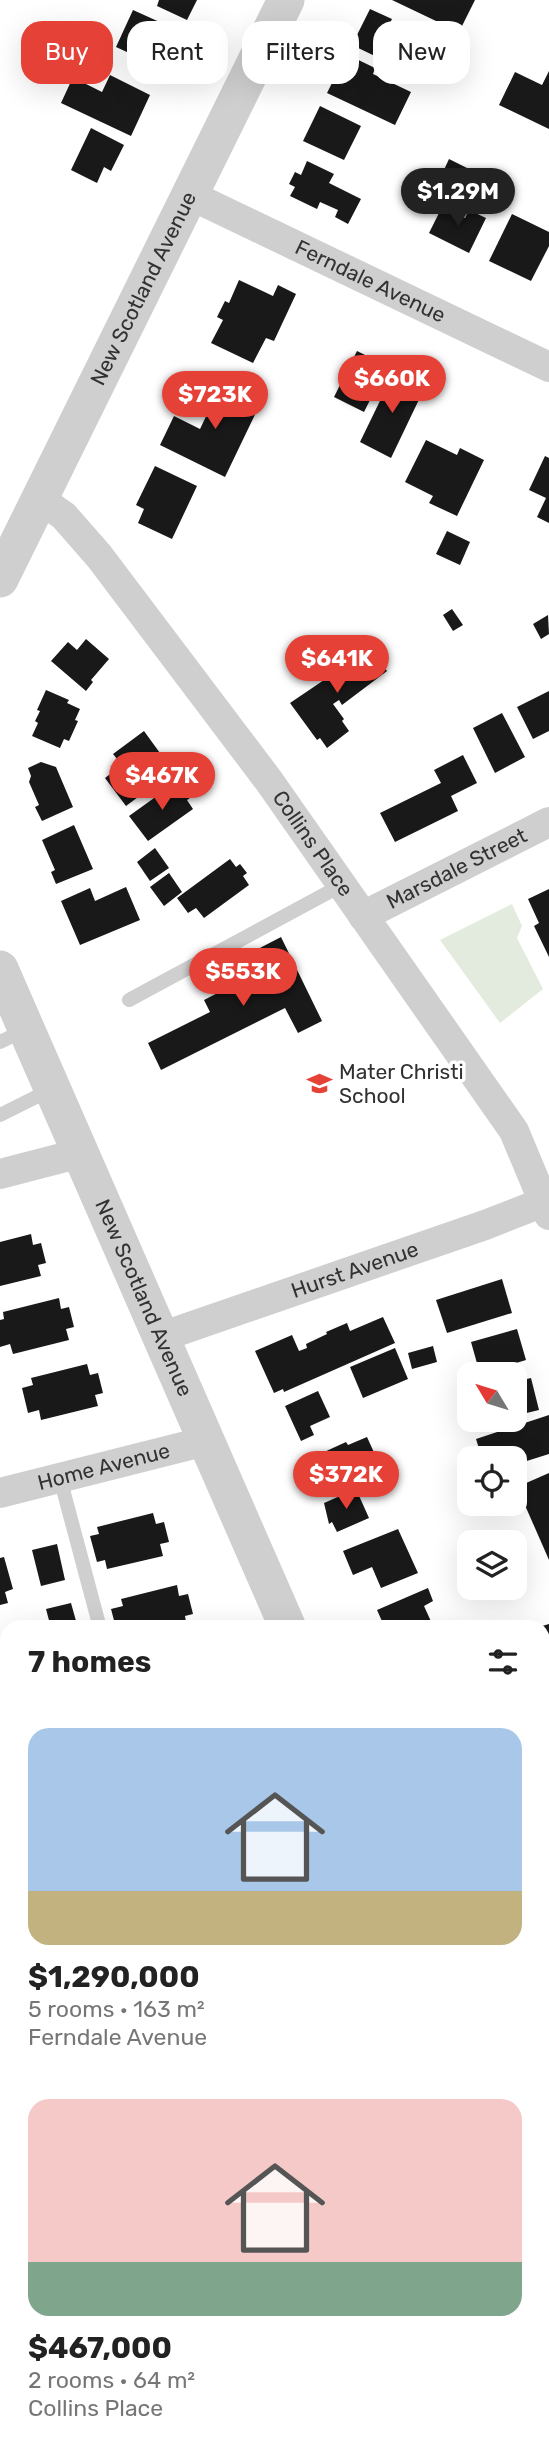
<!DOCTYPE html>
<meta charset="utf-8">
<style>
body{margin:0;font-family:Rubik,sans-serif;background:#f2f2f2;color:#222;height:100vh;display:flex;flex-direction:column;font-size:26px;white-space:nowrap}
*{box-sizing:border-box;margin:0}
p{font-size:23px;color:#767676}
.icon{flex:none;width:38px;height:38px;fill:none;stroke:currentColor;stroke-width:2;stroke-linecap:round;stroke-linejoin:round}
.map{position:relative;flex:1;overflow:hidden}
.sheet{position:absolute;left:0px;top:1620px;width:550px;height:842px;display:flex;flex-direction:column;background:#fff;border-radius:21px 21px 0 0;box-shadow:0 7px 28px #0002}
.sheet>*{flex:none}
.hud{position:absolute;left:21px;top:21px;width:508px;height:63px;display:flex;gap:14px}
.needle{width:46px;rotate:308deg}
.tools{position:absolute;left:457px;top:1362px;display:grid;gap:14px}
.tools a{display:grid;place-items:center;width:70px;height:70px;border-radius:14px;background:#fff;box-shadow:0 7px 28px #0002;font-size:35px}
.price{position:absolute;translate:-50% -60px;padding:0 16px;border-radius:24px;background:#e64137;color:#fff;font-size:23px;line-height:46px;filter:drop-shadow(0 2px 4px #0008)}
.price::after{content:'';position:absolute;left:50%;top:42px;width:21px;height:16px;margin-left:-10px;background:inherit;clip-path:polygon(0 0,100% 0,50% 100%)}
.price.on{background:#222;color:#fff}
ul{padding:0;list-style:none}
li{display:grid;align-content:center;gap:14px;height:371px;padding:0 28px}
li span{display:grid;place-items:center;height:217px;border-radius:21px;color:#555}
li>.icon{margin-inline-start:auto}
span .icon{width:126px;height:126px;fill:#fffc;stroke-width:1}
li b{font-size:30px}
h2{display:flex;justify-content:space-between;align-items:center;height:84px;padding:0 28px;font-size:30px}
.tag{padding:0 24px;border-radius:21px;background:#fff;box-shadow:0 7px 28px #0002;font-size:24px;line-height:63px}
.tag.on{background:#e64137;color:#fff}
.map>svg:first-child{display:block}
</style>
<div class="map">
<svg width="549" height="2462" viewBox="0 0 549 2462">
<rect width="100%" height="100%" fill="#fff"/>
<g fill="#e3ebde">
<path d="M512,904L522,926L517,938L543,989L500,1023L440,940Z"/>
<rect x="0" y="2314" width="7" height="113"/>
</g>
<g fill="#191919">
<path d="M159,0H197L187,20L157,6Z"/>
<path d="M392,0H475L459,32Z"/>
<path d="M370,9L392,19L389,25L421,40L406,71L352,45Z"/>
<path d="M133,10L164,24L158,36L173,42L157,78L135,68L140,58L116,47Z"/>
<path d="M66,49L95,62L84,83L102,92L110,75L150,95L131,136L61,103L73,77L57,69Z"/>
<path d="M346,54L375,68L373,74L411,92L395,125L327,93L335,77L330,74L336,64L340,66Z"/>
<path d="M549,71V129L499,105L515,72L542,85Z"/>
<path d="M320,106L361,126L344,160L303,141Z"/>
<path d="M91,128L124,145L111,171L104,167L97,183L71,170Z"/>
<path d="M449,159L467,168L453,195L436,187Z"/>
<path d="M307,161L334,174L329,183L361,199L348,224L335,217L338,210L320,202L317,209L290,196L295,187L289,184L295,172L301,175Z"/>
<path d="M442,207L465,218L469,210L486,218L469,253L429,233Z"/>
<path d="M512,214L549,232V246L531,281L489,261Z"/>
<path d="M239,280L273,296L278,285L296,294L274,341L266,338L253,363L211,343L223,320L217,317L225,301L229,303Z"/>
<path d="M357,351L387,366L364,412L334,397Z"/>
<path d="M394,372L425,387L391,458L360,442Z"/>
<path d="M222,383L261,402L225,477L160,445L174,416L200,429Z"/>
<path d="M426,440L457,455L460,448L484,460L457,516L429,503L433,496L405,482Z"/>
<path d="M545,456L549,458V523L537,517L546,498L529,490Z"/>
<path d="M155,466L197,486L172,539L138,523L144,509L136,505Z"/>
<path d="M447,531L470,542L460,565L436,554Z"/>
<path d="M452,609L463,625L453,631L443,615Z"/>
<path d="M548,615L549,634L541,639L533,624Z"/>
<path d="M86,639L109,659L91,680L93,682L86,691L51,661L68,642L77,650Z"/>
<path d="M367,645L387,671L342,705L339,700L333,704L344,719L342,721L349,731L327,748L320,738L317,740L290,703L324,680L322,678Z"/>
<path d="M46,690L69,700L67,703L80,709L75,720L78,721L69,741L64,739L60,748L32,736L38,723L35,721L40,711L37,710Z"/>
<path d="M549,691V731L533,739L517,707Z"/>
<path d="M502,713L525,757L495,773L473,728Z"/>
<path d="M144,731L173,771L126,806L105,778L122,765L113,754Z"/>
<path d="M463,755L477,783L451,796L458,811L395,842L380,813L441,783L434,770Z"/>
<path d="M41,762L56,767L73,807L42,821L35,807L39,805L29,782L31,776L28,768Z"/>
<path d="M175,783L180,790L183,788L190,798L187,800L193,809L148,841L129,816Z"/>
<path d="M74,825L93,869L56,884L51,872L55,870L42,840Z"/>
<path d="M155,848L169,868L150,881L137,862Z"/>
<path d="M230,859L236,867L240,864L247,873L243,876L249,885L204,918L196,908L188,913L177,898Z"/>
<path d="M169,873L182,892L164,906L150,887Z"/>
<path d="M126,887L140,920L80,945L61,901L90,888L95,901Z"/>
<path d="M549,889V957L534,926L539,923L528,899Z"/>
<path d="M281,937L322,1021L298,1033L285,1008L161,1070L148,1043L210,1012L204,1000L266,968L256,950Z"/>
<path d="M31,1234L33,1245L41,1243L46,1263L38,1265L41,1276L0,1286V1242Z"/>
<path d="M502,1279L512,1313L447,1333L436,1300Z"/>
<path d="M59,1298L61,1309L69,1307L74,1327L66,1329L69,1340L13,1354L10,1344L0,1347V1320L4,1319L3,1312Z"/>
<path d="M383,1317L395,1343L284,1392L283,1389L274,1393L255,1351L292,1335L299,1351L307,1348L306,1344L327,1334L326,1332L347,1323L350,1331Z"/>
<path d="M517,1329L526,1360L480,1374L471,1342Z"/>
<path d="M433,1346L437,1362L412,1369L408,1353Z"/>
<path d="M395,1348L408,1379L363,1398L350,1367Z"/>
<path d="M87,1364L90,1375L98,1373L103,1393L95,1395L98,1406L41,1420L39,1410L28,1413L22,1388L33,1385L31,1378Z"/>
<path d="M531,1378L539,1410L514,1416V1382Z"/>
<path d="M318,1391L330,1417L310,1426L314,1435L301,1441L285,1406Z"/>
<path d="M549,1415V1454L514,1465V1458H482L476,1439Z"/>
<path d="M367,1437L377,1459L358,1468L359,1471L321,1488L309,1459L346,1442L348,1445Z"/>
<path d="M549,1473V1560L517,1487Z"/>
<path d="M356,1489L369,1518L337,1532L332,1522L329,1524L324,1503Z"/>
<path d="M153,1513L156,1524L164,1522L169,1542L160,1544L163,1556L107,1569L105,1560L97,1562L90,1536L99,1534L97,1527Z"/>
<path d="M398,1529L418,1573L381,1588L372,1567L353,1575L343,1551Z"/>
<path d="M57,1544L65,1580L41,1586L32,1550Z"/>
<path d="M4,1557L13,1589L5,1592L8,1603L0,1605V1558Z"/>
<path d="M177,1585L179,1596L188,1594L193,1614L185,1616L187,1627L116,1628L111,1609L123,1606L121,1599Z"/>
<path d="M428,1588L433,1601L424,1606L434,1628H385L377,1610Z"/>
<path d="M71,1603L78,1628H51L46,1609Z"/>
<path d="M549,1624V1681H548L542,1659V1626Z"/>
<path d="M549,1831V1861L542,1864V1834Z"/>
<path d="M0,1886L7,1902V1923L0,1924Z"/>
<path d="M549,1901V1957L542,1960V1904Z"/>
<path d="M7,2008V2057L0,2059V2009Z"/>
<path d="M7,2189V2245L4,2246L2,2237L0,2238V2191Z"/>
<path d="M549,2412V2462H515L512,2455H542V2415Z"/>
<path d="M100,2455H173L172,2462H99Z"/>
</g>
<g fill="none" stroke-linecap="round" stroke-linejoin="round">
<g stroke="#cfcfcf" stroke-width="14">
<path d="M129,1000L342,885"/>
<path d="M0,1042L25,1030"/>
<path d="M0,1115L52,1089"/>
<path d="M60,1478L100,1628"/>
<path d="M542,2351L549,2349"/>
<path d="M496,2455L499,2462"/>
</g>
<g stroke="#cfcfcf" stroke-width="30">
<path id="s1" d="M190,195L549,367"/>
<path id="s2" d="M40,499L64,516L99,556L269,781L514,1131L549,1215"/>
<path id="s3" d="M363,916L549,822"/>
<path d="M0,1174L81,1153"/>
<path id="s4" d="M161,1337L485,1225L549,1200"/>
<path id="s5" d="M0,1493L206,1441"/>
<path d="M542,1762L549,1760"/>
<path d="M0,1811L7,1809"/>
<path d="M0,2127L7,2126"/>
</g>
<g stroke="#cfcfcf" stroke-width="37">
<path id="s6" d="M0,579L286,0"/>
<path id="s7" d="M0,969L288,1628"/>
<path d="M542,2209L549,2224"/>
</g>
</g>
<defs>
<symbol id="school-bare" viewBox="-9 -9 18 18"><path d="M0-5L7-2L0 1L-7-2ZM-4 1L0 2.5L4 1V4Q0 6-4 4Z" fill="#e64137" stroke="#fff" stroke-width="2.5" paint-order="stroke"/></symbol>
</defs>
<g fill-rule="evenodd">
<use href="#school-bare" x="302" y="1066" width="35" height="35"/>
</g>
<g text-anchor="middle" stroke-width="7" stroke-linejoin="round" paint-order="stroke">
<g font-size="21" fill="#323232" stroke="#fff">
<text dy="7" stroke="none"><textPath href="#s1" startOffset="200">Ferndale Avenue</textPath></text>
<text dy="7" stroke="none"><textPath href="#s6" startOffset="324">New Scotland Avenue</textPath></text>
<text dy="7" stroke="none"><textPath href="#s2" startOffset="441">Collins Place</textPath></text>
<text dy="7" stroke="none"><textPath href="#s3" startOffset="105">Marsdale Street</textPath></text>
<text dy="7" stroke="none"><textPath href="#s4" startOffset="205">Hurst Avenue</textPath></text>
<text dy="7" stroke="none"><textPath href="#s7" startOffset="359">New Scotland Avenue</textPath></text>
<text dy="7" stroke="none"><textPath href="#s5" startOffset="107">Home Avenue</textPath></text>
</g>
<g font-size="21" fill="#323232" stroke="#fff" text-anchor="start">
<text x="339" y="1079">Mater Christi<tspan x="339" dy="24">School</tspan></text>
</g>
</g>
</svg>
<div class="tools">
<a><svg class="needle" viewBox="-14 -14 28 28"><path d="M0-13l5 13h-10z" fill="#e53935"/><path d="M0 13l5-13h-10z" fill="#767676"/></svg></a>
<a><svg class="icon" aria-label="locate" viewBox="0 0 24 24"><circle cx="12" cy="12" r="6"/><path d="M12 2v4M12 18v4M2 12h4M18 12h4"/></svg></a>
<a><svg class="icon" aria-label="layers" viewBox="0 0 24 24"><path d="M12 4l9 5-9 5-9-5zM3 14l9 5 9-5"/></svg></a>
</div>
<b class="price on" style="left:458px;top:228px">$1.29M</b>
<b class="price" style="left:392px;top:415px">$660K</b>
<b class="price" style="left:215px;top:431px">$723K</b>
<b class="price" style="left:337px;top:695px">$641K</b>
<b class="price" style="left:162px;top:812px">$467K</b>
<b class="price" style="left:243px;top:1008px">$553K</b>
<b class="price" style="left:346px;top:1511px">$372K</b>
<div class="hud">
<a class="tag on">Buy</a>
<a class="tag">Rent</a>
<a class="tag">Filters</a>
<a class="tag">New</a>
</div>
<section class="sheet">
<h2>7 homes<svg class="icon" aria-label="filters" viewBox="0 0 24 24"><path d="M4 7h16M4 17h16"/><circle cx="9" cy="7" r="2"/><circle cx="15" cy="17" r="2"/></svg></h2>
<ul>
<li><span style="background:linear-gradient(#a9c7e8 75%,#c2b280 0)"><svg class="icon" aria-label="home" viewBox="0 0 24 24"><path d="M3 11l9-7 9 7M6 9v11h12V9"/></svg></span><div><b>$1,290,000</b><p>5 rooms · 163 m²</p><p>Ferndale Avenue</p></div></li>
<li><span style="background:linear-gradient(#f6c9c9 75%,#7fa58c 0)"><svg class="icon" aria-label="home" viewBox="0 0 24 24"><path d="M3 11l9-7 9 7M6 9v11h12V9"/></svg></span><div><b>$467,000</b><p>2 rooms · 64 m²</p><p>Collins Place</p></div></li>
</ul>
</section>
</div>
